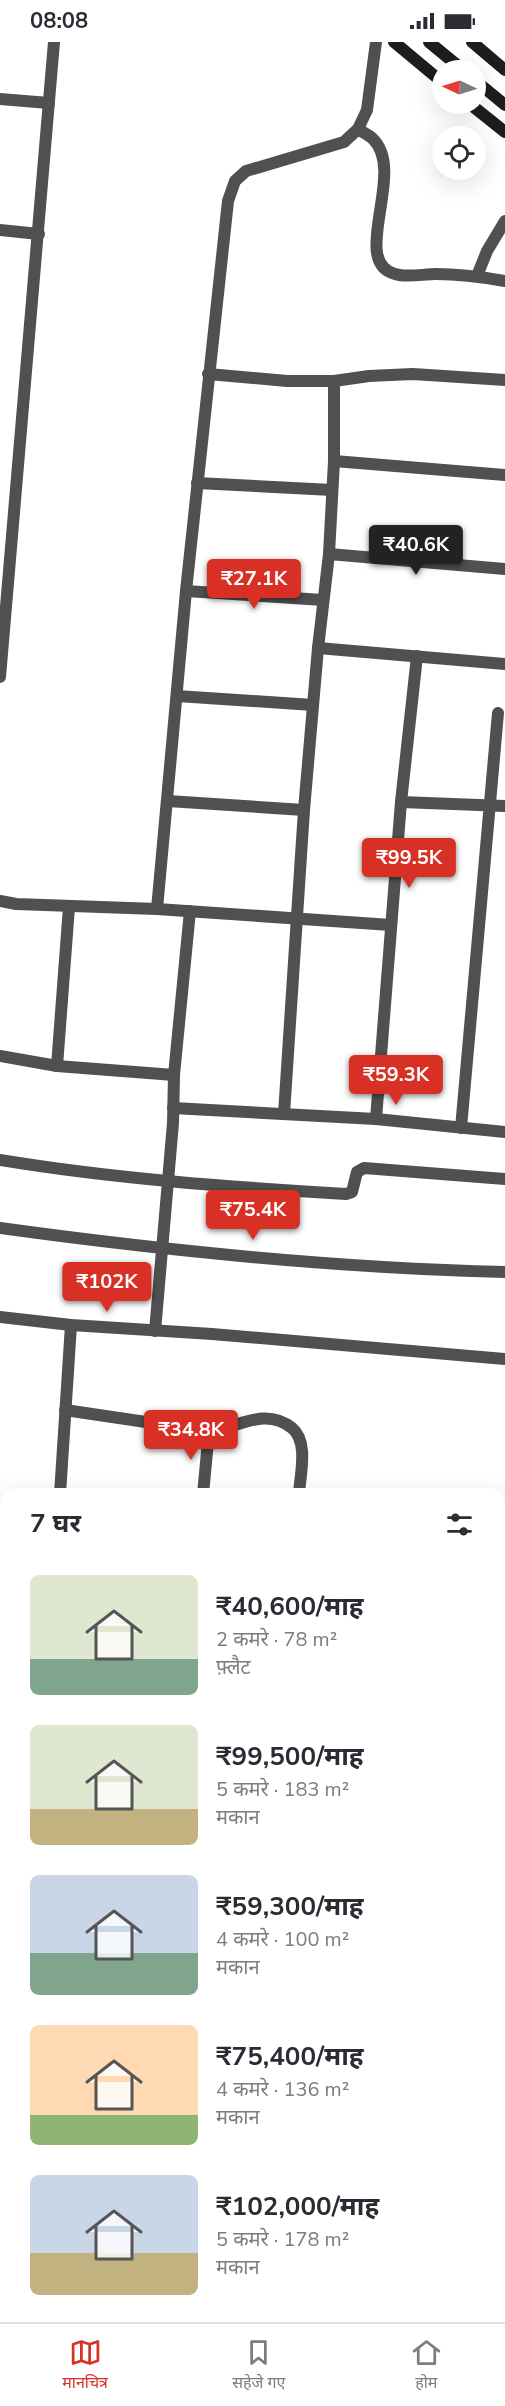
<!DOCTYPE html>
<html lang="hi">
<meta charset="utf-8">
<style>
body{margin:0;font-family:"Nunito Sans","Noto Sans Devanagari",sans-serif;background:#f7f7f7;color:#2b2b33;height:100vh;display:flex;flex-direction:column;font-size:22px;white-space:nowrap}
*{box-sizing:border-box;margin:0}
p{font-size:20px;color:#7c7c81}
.icon{flex:none;width:33px;height:33px;fill:none;stroke:currentColor;stroke-width:2;stroke-linecap:round;stroke-linejoin:round}
.map{position:relative;flex:1;overflow:hidden}
.details{position:absolute;left:0px;top:1446px;width:506px;height:834px;display:flex;flex-direction:column;background:#fff;border-radius:18px 18px 0 0;box-shadow:0 6px 24px #0002}
.details>*{flex:none}
.needle{width:39px;rotate:274deg}
.controls{position:absolute;left:432px;top:18px;display:grid;gap:12px}
.controls a{display:grid;place-items:center;width:54px;height:54px;border-radius:50%;background:#fff;box-shadow:0 6px 24px #0002;font-size:30px}
.price{position:absolute;translate:-50% -51px;padding:0 14px;border-radius:6px;background:#d93025;color:#fff;font-size:20px;line-height:39px;filter:drop-shadow(0 2px 3px #0008)}
.price::after{content:'';position:absolute;left:50%;top:36px;width:18px;height:14px;margin-left:-9px;background:inherit;clip-path:polygon(0 0,100% 0,50% 100%)}
.price.current{background:#222;color:#fff}
ul{padding:0;list-style:none}
li{display:flex;align-items:center;gap:18px;height:150px;padding:0 30px}
li span{display:grid;place-items:center;flex:none;width:168px;height:120px;border-radius:9px;color:#555}
li>.icon{margin-inline-start:auto}
span .icon{width:72px;height:72px;fill:#fffc;stroke-width:1}
li b{font-size:26px}
h2{display:flex;justify-content:space-between;align-items:center;height:72px;padding:0 30px;font-size:26px}
.status{display:flex;justify-content:space-between;align-items:center;height:42px;padding:0 30px;background:#fff;direction:ltr}
.status svg{height:16px;fill:currentColor}
.tab-bar{display:flex;justify-content:space-around;align-items:center;height:84px;border-top:2px solid #e1e1e2;background:#fff;font-size:16px;color:#7c7c81}
.tab-bar a{display:grid;justify-items:center;gap:3px}
.tab-bar .current{color:#d93025}
.map>svg:first-child{display:block}
</style>
<div class="status"><b>08:08</b><svg viewBox="0 0 49 12"><path d="M0 12V9h3v3zM5 12V6h3v6zM10 12V3h3v9zM15 12V0h3v12zM26 1h20v11H26zM47 4h2v5h-2z"/></svg></div>
<div class="map">
<svg width="505" height="2280" viewBox="0 0 505 2280">
<rect width="100%" height="100%" fill="#fff"/>
<g fill="none" stroke-linecap="round" stroke-linejoin="round">
<g stroke="#505050" stroke-width="12">
<path d="M0,57L49,61"/>
<path d="M358,87C362,90 369,93 373,97C407,130 349,220 395,232C407,236 423,232 436,232C459,232 482,235 505,239"/>
<path d="M0,188L39,192"/>
<path d="M477,234L487,209L505,179"/>
<path d="M208,332L287,339H334L369,334L413,332L505,338"/>
<path d="M334,419L505,433"/>
<path d="M197,441L332,448"/>
<path d="M329,512L505,527"/>
<path d="M186,549L323,558"/>
<path d="M318,606L505,622"/>
<path d="M0,635L54,0"/>
<path d="M177,654L313,663"/>
<path d="M168,759L304,768"/>
<path d="M401,760L505,764"/>
<path d="M0,859L16,862L157,867L391,883"/>
<path d="M157,867L186,549L228,159L235,139L246,129L344,100L358,87L367,68L376,0"/>
<path d="M0,1014L57,1024L174,1033"/>
<path d="M57,1024L69,865"/>
<path d="M173,1066L376,1077L505,1090"/>
<path d="M284,1072L304,768L318,606L329,512L334,419V339"/>
<path d="M376,1077L401,760L417,614"/>
<path d="M461,1086L498,671"/>
<path d="M0,1118C115,1137 230,1145 346,1152L352,1150L357,1130L364,1126L505,1137"/>
<path d="M0,1186C167,1209 336,1226 505,1230"/>
<path d="M0,1275L71,1283L212,1292L505,1317"/>
<path d="M155,1289L173,1081L174,1033L190,869"/>
<path d="M65,1368C99,1373 133,1378 166,1383C180,1385 194,1389 207,1389C234,1389 263,1363 292,1386C309,1400 300,1433 299,1452"/>
<path d="M60,1452L71,1283"/>
<path d="M203,1452L209,1389"/>
<path d="M500,1573H505"/>
<path d="M0,1601H6"/>
<path d="M0,1714H6"/>
<path d="M0,1796L6,1797"/>
<path d="M500,1800L505,1801"/>
<path d="M0,1848L6,1849"/>
<path d="M500,1886L505,1887"/>
<path d="M0,1943L6,1944"/>
<path d="M500,1944L505,1945"/>
<path d="M500,1967L505,1956"/>
<path d="M0,2046L6,2047"/>
<path d="M500,2065H505"/>
<path d="M500,2155H505"/>
<path d="M275,2274L329,2280"/>
<path d="M0,2280L6,2250"/>
<path d="M366,2280L367,2274"/>
<path d="M470,2280L471,2274"/>
</g>
<g stroke="#1d1d1d" stroke-width="12">
<path d="M394,0L442,40"/>
<path d="M429,0L463,28"/>
<path d="M472,0L505,28"/>
<path d="M476,39L505,63"/>
<path d="M470,62L505,90"/>
</g>
</g>
</svg>
<div class="controls">
<a><svg class="needle" viewBox="-14 -14 28 28"><path d="M0-13l5 13h-10z" fill="#e53935"/><path d="M0 13l5-13h-10z" fill="#7c7c81"/></svg></a>
<a><svg class="icon" aria-label="locate" viewBox="0 0 24 24"><circle cx="12" cy="12" r="6"/><path d="M12 2v4M12 18v4M2 12h4M18 12h4"/></svg></a>
</div>
<b class="price current" style="left:416px;top:534px">₹40.6K</b>
<b class="price" style="left:254px;top:568px">₹27.1K</b>
<b class="price" style="left:409px;top:847px">₹99.5K</b>
<b class="price" style="left:396px;top:1064px">₹59.3K</b>
<b class="price" style="left:253px;top:1199px">₹75.4K</b>
<b class="price" style="left:107px;top:1271px">₹102K</b>
<b class="price" style="left:191px;top:1419px">₹34.8K</b>
<section class="details">
<h2>7 घर<svg class="icon" aria-label="filters" viewBox="0 0 24 24"><path d="M4 7h16M4 17h16"/><circle cx="9" cy="7" r="2"/><circle cx="15" cy="17" r="2"/></svg></h2>
<ul>
<li><span style="background:linear-gradient(#dfe7d0 70%,#7fa58c 0)"><svg class="icon" aria-label="home" viewBox="0 0 24 24"><path d="M3 11l9-7 9 7M6 9v11h12V9"/></svg></span><div><b>₹40,600/माह</b><p>2 कमरे · 78 m²</p><p>फ़्लैट</p></div></li>
<li><span style="background:linear-gradient(#dfe7d0 70%,#c2b280 0)"><svg class="icon" aria-label="home" viewBox="0 0 24 24"><path d="M3 11l9-7 9 7M6 9v11h12V9"/></svg></span><div><b>₹99,500/माह</b><p>5 कमरे · 183 m²</p><p>मकान</p></div></li>
<li><span style="background:linear-gradient(#c9d6e8 65%,#7fa58c 0)"><svg class="icon" aria-label="home" viewBox="0 0 24 24"><path d="M3 11l9-7 9 7M6 9v11h12V9"/></svg></span><div><b>₹59,300/माह</b><p>4 कमरे · 100 m²</p><p>मकान</p></div></li>
<li><span style="background:linear-gradient(#ffd9b3 75%,#8fb573 0)"><svg class="icon" aria-label="home" viewBox="0 0 24 24"><path d="M3 11l9-7 9 7M6 9v11h12V9"/></svg></span><div><b>₹75,400/माह</b><p>4 कमरे · 136 m²</p><p>मकान</p></div></li>
<li><span style="background:linear-gradient(#c9d6e8 65%,#c2b280 0)"><svg class="icon" aria-label="home" viewBox="0 0 24 24"><path d="M3 11l9-7 9 7M6 9v11h12V9"/></svg></span><div><b>₹102,000/माह</b><p>5 कमरे · 178 m²</p><p>मकान</p></div></li>
</ul>
</section>
</div>
<nav class="tab-bar">
<a class="current"><svg class="icon" aria-label="map" viewBox="0 0 24 24"><path d="M3 6l6-2 6 2 6-2v14l-6 2-6-2-6 2zM9 4v14M15 6v14"/></svg>मानचित्र</a>
<a><svg class="icon" aria-label="saved" viewBox="0 0 24 24"><path d="M7 4h10v16l-5-4-5 4z"/></svg>सहेजे गए</a>
<a><svg class="icon" aria-label="home" viewBox="0 0 24 24"><path d="M3 11l9-7 9 7M6 9v11h12V9"/></svg>होम</a>
</nav>
